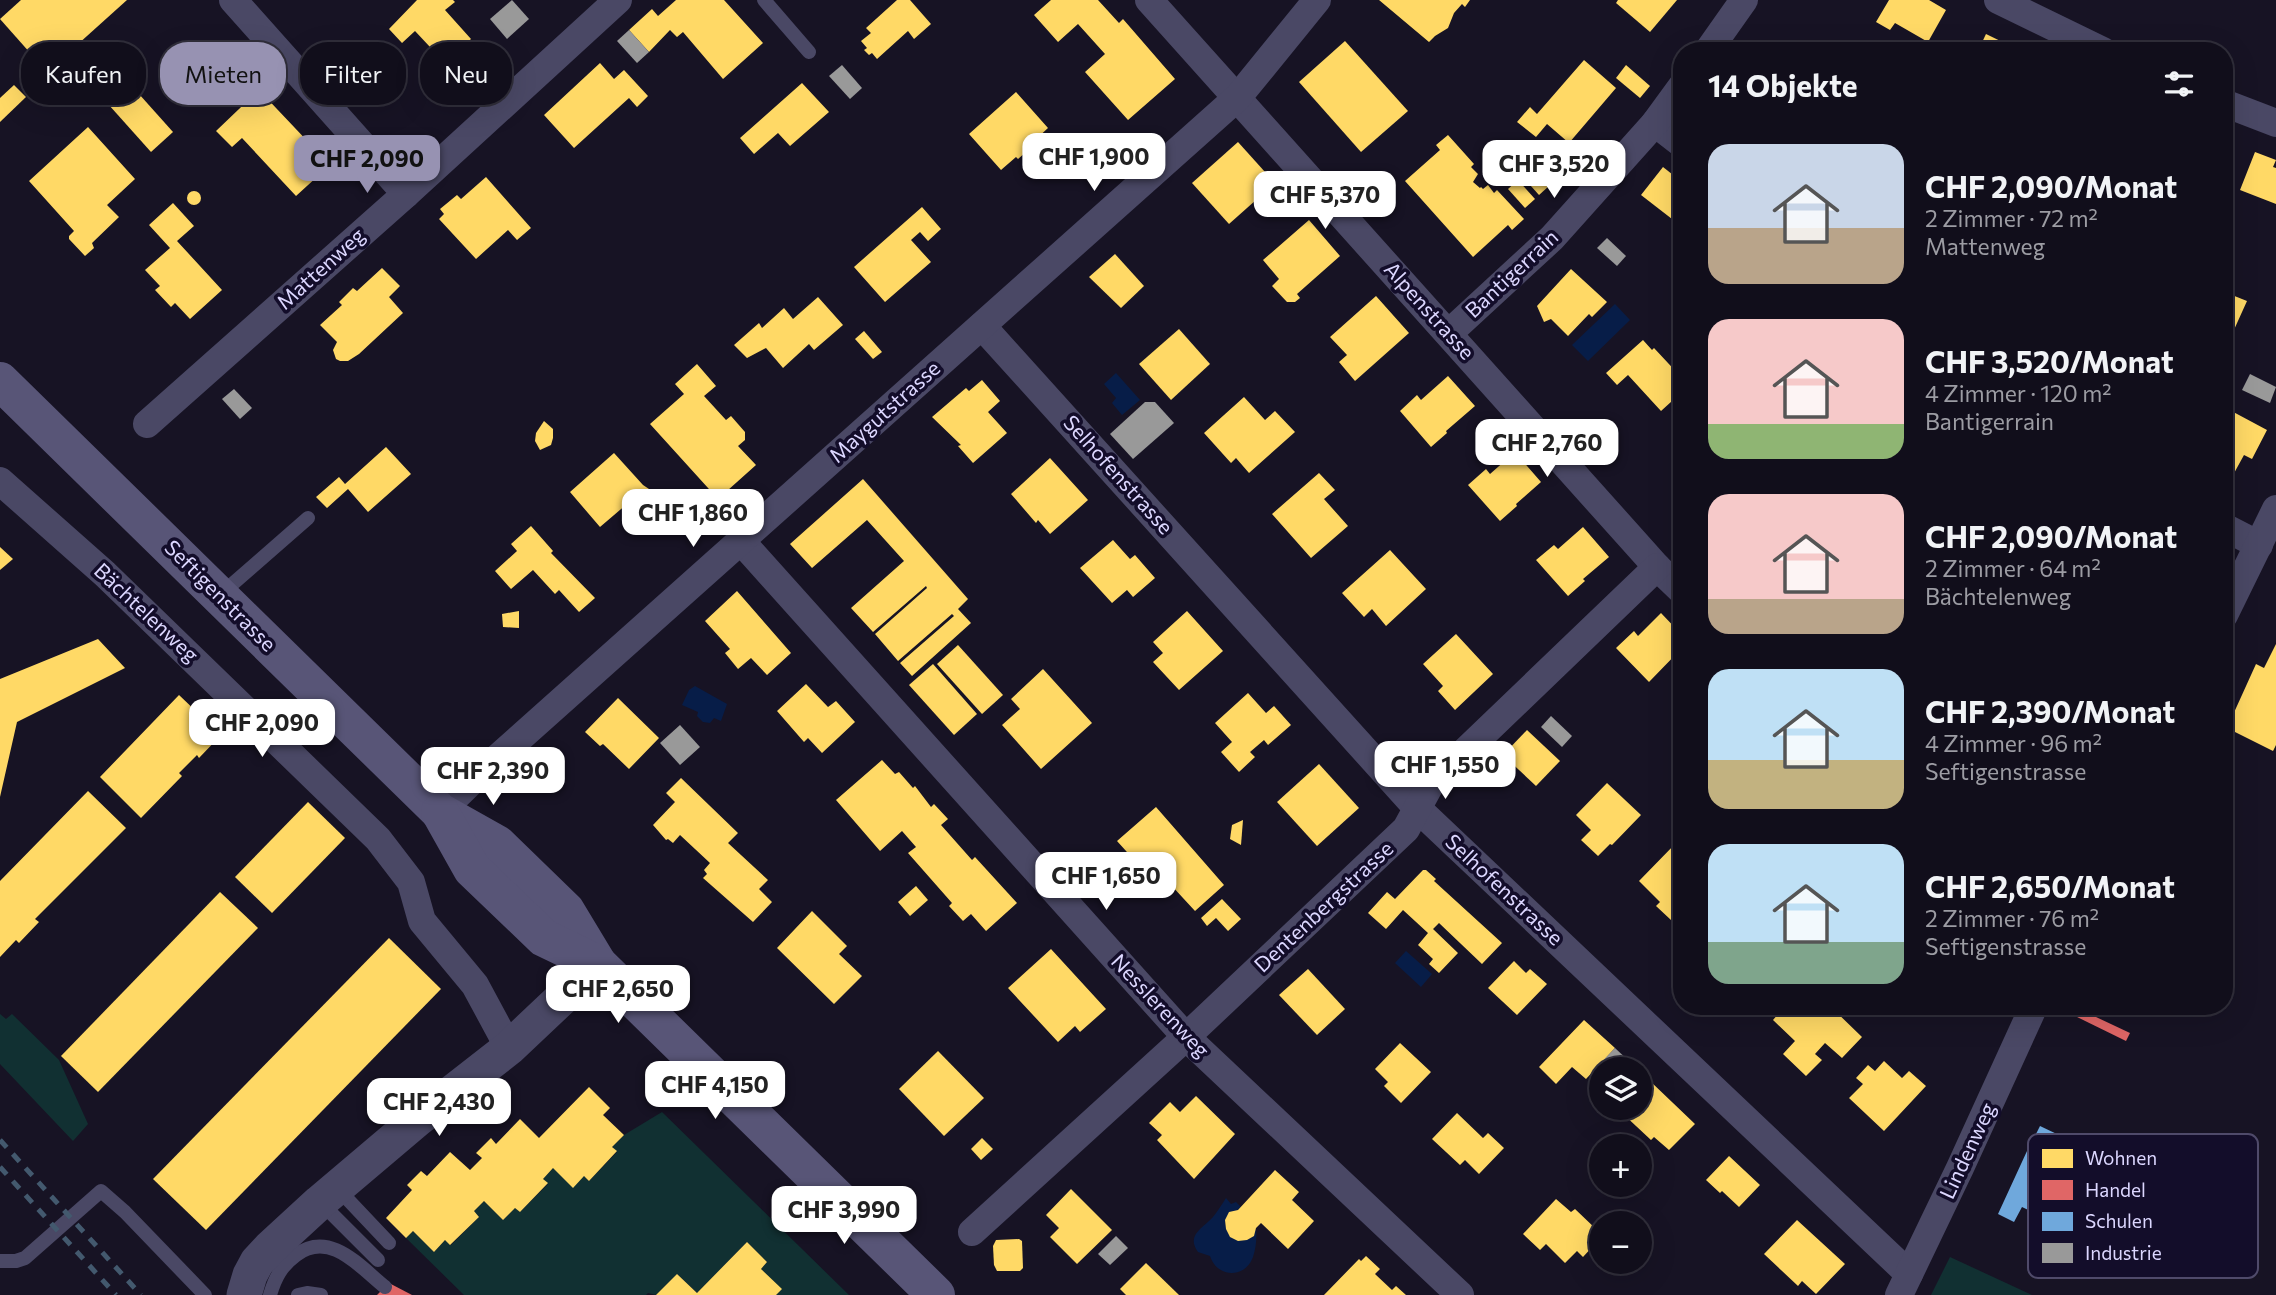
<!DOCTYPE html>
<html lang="de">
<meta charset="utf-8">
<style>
body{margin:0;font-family:Commissioner,sans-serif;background:#1e1c28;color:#f1f3f6;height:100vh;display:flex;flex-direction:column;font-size:26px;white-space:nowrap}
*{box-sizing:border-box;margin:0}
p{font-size:23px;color:#9c9ca3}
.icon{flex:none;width:38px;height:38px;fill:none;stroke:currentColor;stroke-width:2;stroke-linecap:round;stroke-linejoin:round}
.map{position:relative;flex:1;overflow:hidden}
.details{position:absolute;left:1673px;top:42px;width:560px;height:973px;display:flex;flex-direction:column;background:#110e1b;border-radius:28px;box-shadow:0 7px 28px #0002,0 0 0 2px #302e3a}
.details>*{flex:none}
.banner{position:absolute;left:21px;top:42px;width:665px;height:63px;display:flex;gap:14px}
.fabs{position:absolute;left:1589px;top:1057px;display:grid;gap:14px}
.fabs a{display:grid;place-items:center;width:63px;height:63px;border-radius:50%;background:#110e1b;box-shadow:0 7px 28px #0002,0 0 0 2px #302e3a;font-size:35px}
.price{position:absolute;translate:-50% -60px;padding:0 16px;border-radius:14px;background:#fff;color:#222;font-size:23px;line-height:46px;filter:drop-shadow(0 2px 4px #0008)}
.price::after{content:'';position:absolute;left:50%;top:42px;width:21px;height:16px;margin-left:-10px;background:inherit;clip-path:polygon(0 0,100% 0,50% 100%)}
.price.current{background:#9792b2;color:#111}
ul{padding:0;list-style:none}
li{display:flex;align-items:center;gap:21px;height:175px;padding:0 35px}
li span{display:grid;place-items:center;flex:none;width:196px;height:140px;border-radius:21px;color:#555}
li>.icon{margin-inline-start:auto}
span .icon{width:84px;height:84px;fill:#fffc;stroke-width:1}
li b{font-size:30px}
h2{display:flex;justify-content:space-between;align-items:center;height:84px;padding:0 35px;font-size:30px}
.tag{padding:0 24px;border-radius:28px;background:#110e1b;box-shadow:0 7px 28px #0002,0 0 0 2px #302e3a;font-size:24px;line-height:63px}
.tag.current{background:#9792b2;color:#111}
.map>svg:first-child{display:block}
</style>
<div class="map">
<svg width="2276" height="1295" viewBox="0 0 2276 1295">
<rect width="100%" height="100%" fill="#171324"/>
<g fill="#113032">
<path d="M0,1014L6,1019L12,1014L59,1060L88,1124L73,1141L0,1064Z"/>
<path d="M662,1112L849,1295H776L781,1289L761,1269L767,1262L747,1242L697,1293L677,1274L656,1295L648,1293L646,1295H464L406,1238L413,1231L434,1252L445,1240L451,1245L479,1217L474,1211L484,1201L503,1220L515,1208L520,1212L548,1184L543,1179L553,1168L584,1176L589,1181L617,1152L612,1147L624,1135Z"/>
<path d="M1950,1257L2032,1295H1931Z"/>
</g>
<g fill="#071d48">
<path d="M1615,304L1630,320L1588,361L1572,345Z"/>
<path d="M1116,373L1140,400L1122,415L1112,403L1116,398L1104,384Z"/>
<path d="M695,686L727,704L721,721L714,718L710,723L703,722L697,716L698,712L682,705L689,690Z"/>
<path d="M1406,951L1432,974L1421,987L1395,963Z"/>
<path d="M1226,1198L1231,1204L1236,1202L1241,1207L1225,1220C1226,1238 1238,1245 1254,1236L1256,1228C1257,1238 1256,1248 1253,1257C1245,1279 1217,1278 1210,1256L1198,1252C1186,1235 1202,1229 1213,1217C1218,1211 1222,1204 1226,1198Z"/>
</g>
<g fill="#ffd966">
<path d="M21,0H127L47,72L0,19Z"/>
<path d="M417,0H453L455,2L445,10L471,39L445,63L415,31L402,43L389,29Z"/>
<path d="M676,0H724L763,43L723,79L683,32L677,37L670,30L649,52L629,30L652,9L658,16Z"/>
<path d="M897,0H910L931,24L914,39L908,31L877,59L872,53L869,55L864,50L867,48L861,41L871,33L866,28Z"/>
<path d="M1051,0H1098L1119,23L1123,19L1175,79L1128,120L1085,72L1105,54L1078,24L1058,42L1034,15Z"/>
<path d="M1379,0H1470L1465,7L1462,4L1454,13L1448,28L1435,36L1429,42Z"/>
<path d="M1618,0H1677L1650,32L1616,3Z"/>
<path d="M1889,0H1929L1946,10L1928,42L1895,23L1890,30L1876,22Z"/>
<path d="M1986,34L2021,51H1978Z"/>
<path d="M1345,41L1408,111L1361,152L1299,82Z"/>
<path d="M1584,60L1616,88L1569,143L1547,124L1536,137L1517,122L1530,107L1537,114Z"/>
<path d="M600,63L614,79L624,70L648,96L637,107L629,98L574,148L544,115Z"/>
<path d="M1626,65L1650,86L1640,98L1616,78Z"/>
<path d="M122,75L173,132L151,152L100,95Z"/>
<path d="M802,83L829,112L790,146L778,133L754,154L740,138Z"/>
<path d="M14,85L26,97L0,122V98Z"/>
<path d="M259,90L330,165L296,196L242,138L232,147L216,131Z"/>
<path d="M1016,92L1048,128L1033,142L1035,144L1018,159L1016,157L1001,170L969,134Z"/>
<path d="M88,127L135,179L107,205L119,217L92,243L94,248L85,256L69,239V236L74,231L29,181Z"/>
<path d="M1448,135L1474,164L1471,167L1478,174L1473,182L1480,188L1481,187L1483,189L1488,185L1494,193L1497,190L1524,219L1512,230L1508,225L1473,257L1405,181L1440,150L1436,145Z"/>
<path d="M1238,142L1275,183L1229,224L1192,183Z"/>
<path d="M1559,146L1581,165L1572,175L1550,157Z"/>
<path d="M2255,152L2276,160L2273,167L2276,168V204L2240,190Z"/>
<path d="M1522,156L1531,166L1513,183L1503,173Z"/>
<path d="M1532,167L1549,186L1539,195L1522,176Z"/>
<path d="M1663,167L1682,182V206L1672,219L1641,195Z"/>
<path d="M486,177L531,228L517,240L508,230L476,259L439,219L444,214L440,209L457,195L461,199Z"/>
<path d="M1518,180L1535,199L1525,208L1508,189Z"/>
<circle cx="194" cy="198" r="7"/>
<path d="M173,203L194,226L177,241L222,290L190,319L175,303L171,307L155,290L160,286L145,270L170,248L149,225Z"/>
<path d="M922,207L941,229L928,241L920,232L911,240L931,262L885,302L854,267Z"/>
<path d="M1309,220L1340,256L1297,294L1300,298L1295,302H1287L1272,286L1279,279L1263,260Z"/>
<path d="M1115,254L1144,286L1121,308L1089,277Z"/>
<path d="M382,268L400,286L389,297L403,313L359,354L348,361H340L336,359L333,350L337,342L320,325L342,305L339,302L353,288L357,291Z"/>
<path d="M1571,269L1607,302L1592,317L1589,314L1568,336L1551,319L1544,322L1537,306Z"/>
<path d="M2224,283L2235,288L2232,295L2247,301L2233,332L2224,328Z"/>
<path d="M1376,296L1409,333L1355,381L1339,362L1347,355L1330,337Z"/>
<path d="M818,297L843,325L814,350L809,344L783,368L766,348L747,358L734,345L759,323L762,328L784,308L793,319Z"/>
<path d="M1179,329L1210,364L1171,400L1139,364Z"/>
<path d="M864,331L882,352L873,359L855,339Z"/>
<path d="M1643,340L1652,350L1654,348L1682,378V392L1661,411L1628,375L1617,385L1606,373Z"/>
<path d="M697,364L716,386L704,396L726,420L731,416L745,432V440L738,446L756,465L718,499L650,424L684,394L675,384Z"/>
<path d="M1448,376L1475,406L1446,431L1447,433L1431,447L1400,411L1417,395L1421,400Z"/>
<path d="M982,380L1000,401L988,412L1007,433L973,463L958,446L961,445L932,417L966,388L969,391Z"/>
<path d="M1244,397L1265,420L1275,411L1295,432L1249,473L1236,458L1231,463L1204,433Z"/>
<path d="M2224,407L2267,430L2252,459L2244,455L2227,486L2224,484Z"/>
<path d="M544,421L553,429V438L551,445L540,450L535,441L536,433Z"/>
<path d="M386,447L411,474L368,512L348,489L327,508L316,497L339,477L345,484Z"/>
<path d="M1515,452L1541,482L1516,504L1517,506L1500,521L1468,485L1486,469L1490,474Z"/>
<path d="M614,453L643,485L670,503L661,516L634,498L600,527L570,492Z"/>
<path d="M1050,458L1088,500L1050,534L1038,520L1036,523L1011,494Z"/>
<path d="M1319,473L1335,490L1324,499L1348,526L1311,558L1272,514Z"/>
<path d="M863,479L968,599L958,609L971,623L912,676L900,663L954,616L952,614L898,661L875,634L927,588L926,586L873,632L851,608L904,561L867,520L812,568L790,544Z"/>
<path d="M531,526L553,551L551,553L595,598L579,612L559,590L555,594L533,570L511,589L495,571L517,551L511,544Z"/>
<path d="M1583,527L1609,557L1583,579L1585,581L1568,596L1536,560L1554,545L1558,549Z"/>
<path d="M1113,540L1130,559L1135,555L1155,578L1133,597L1127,590L1112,603L1080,568Z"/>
<path d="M0,547L13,559L0,570Z"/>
<path d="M1390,550L1426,589L1386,626L1372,609L1364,617L1342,593Z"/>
<path d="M737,591L791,653L767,675L751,658L738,669L725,653L730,649L705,621Z"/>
<path d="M519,611V628L503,627L502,614Z"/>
<path d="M1187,611L1223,651L1179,690L1153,662L1163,653L1153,642Z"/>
<path d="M1661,613L1682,635V648L1649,682L1616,648L1634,631L1638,636Z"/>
<path d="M1456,634L1493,674L1455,710L1438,691L1443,686L1423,664Z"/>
<path d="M98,639L125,668L17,722L0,797V679Z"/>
<path d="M2276,644V745L2273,751L2227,728L2256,664L2264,668Z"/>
<path d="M958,645L1003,695L982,714L937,664Z"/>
<path d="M933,664L977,714L954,735L909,685Z"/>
<path d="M1043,669L1092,723L1041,769L1002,725L1020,709L1011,699Z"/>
<path d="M806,684L828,707L836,701L855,722L822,753L808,738L804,742L777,711Z"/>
<path d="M1248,693L1266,713L1274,706L1291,725L1268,745L1264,740L1250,752L1255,757L1239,772L1221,752L1232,742L1215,723Z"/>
<path d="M179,695L221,735L199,758L197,755L179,773L182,776L141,818L100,777Z"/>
<path d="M618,698L659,738L629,769L603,744L600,746L585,732Z"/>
<path d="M1527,730L1560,761L1536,786L1503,755Z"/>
<path d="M882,760L895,774L899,772L913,788L915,786L931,807L934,804L948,819L941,825L972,860L975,857L1017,903L986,931L971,914L963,921L949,906L952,903L908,853L916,847L902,831L880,851L836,800Z"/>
<path d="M1319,764L1359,808L1317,846L1277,802Z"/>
<path d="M681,778L738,833L728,843L768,880L759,889L772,902L753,922L703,878L707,874L704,870L710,863L680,835L673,843L668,839L666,840L653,825L675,802L666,793Z"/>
<path d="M1607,783L1641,815L1612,845L1610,844L1598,856L1581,840L1591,830L1576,815Z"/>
<path d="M88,791L126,828L35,919L39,922L19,943L16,940L0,957V881Z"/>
<path d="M308,802L345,838L272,913L235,877Z"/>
<path d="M1156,807L1224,885L1195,911L1171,885L1163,892L1117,841Z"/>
<path d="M1243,820L1241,845L1230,839L1232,825Z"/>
<path d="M1676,843L1682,849V909L1671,920L1656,906L1660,902L1639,881Z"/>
<path d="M1423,870H1426L1436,879L1434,881L1502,943L1482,964L1439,923L1433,929L1458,953L1439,973L1429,964L1433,959L1418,945L1428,933L1403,910L1386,929L1368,913L1387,892L1395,899Z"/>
<path d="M916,886L928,900L910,916L898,902Z"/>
<path d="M220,892L258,928L98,1092L61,1056Z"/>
<path d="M1222,899L1241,919L1228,931L1216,918L1207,926L1201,918Z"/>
<path d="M812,911L847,946L839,954L862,976L834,1004L777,948Z"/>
<path d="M389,938L441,989L206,1230L153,1179Z"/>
<path d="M1051,949L1106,1009L1080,1032L1075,1026L1058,1042L1008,988Z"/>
<path d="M1514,961L1526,973L1530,969L1547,984L1517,1015L1488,988Z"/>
<path d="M1308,969L1345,1009L1317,1035L1279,995Z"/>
<path d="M1785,1006H1830L1862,1037L1842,1058L1825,1043L1815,1054L1822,1060L1806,1076L1783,1054L1795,1041L1773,1020Z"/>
<path d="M1584,1020L1615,1048L1586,1079L1572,1067L1556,1084L1539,1067Z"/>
<path d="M1400,1043L1431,1072L1401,1103L1384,1086L1388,1082L1375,1069Z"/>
<path d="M938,1051L984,1098L944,1136L899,1089Z"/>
<path d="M1884,1061L1902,1078L1909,1071L1926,1086L1884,1131L1849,1098L1863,1084L1856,1078L1868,1065L1875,1071Z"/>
<path d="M1650,1081L1695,1124L1669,1150L1654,1137L1651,1140L1621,1112L1625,1108H1640V1092Z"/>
<path d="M589,1087L610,1108L603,1115L624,1135L612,1147L617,1151L589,1181L584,1176L573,1188L553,1168L543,1179L548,1183L520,1212L515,1208L503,1220L484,1201L474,1211L479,1217L450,1245L445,1240L434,1252L413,1231L406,1238L386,1218L412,1190L407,1185L421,1171L427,1176L450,1152L470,1170L482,1158L476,1153L491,1138L496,1144L520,1119L539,1138Z"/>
<path d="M1196,1096L1235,1134L1194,1179L1157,1140L1162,1135L1149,1123L1170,1102L1180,1112Z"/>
<path d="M1457,1113L1483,1138L1488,1133L1504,1148L1479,1174L1465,1160L1460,1165L1432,1139Z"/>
<path d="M982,1138L993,1149L981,1160L971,1149Z"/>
<path d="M1729,1156L1760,1185L1739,1207L1722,1191L1720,1193L1706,1180Z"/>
<path d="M1275,1170L1299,1192L1292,1200L1314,1221L1288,1249L1261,1223L1256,1228L1254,1236L1247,1240L1238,1241L1230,1237L1226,1229L1225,1220L1229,1212L1238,1210Z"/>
<path d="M1071,1189L1112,1230L1077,1264L1050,1237L1059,1228L1046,1215Z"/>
<path d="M1556,1199L1571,1212L1575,1209L1597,1230L1588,1240L1594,1245L1583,1257L1577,1251L1565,1263L1546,1244L1540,1250L1523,1234Z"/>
<path d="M1797,1220L1845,1264L1816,1294L1802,1281L1798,1286L1764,1254Z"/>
<path d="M1019,1239L1022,1241L1023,1268L1020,1271H997L994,1265L993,1246L996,1240Z"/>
<path d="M747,1242L767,1262L761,1269L782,1289L776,1295H656L677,1274L697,1293Z"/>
<path d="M1366,1256L1380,1269L1375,1274L1392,1290L1396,1286L1406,1295H1324L1359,1259L1361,1261Z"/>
<path d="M1146,1263L1179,1295H1126L1120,1289Z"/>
</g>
<g fill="#e06666">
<path d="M2079,1009L2130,1033L2126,1041L2075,1016Z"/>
<path d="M389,1283L412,1295H377Z"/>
</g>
<path fill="#6fa8dc" d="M2040,1126L2082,1146L2047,1219L2022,1207L2014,1222L1998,1214L2027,1151L2033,1154L2037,1145L2032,1142Z"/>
<g fill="#999">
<path d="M512,0L529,19L507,39L490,19Z"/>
<path d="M629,30L649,52L637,63L617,41Z"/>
<path d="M842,65L862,88L850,99L829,76Z"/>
<path d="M1607,238L1626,256L1617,266L1597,248Z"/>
<path d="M2250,374L2276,387L2270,403L2242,390Z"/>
<path d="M234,389L252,408L240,419L222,399Z"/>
<path d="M1145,402H1155L1174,423L1133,459L1110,434Z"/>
<path d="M1551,716L1572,736L1562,747L1541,727Z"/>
<path d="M680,725L700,747L680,765L660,743Z"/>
<path d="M1615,1048L1633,1065L1637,1069H1601L1598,1066Z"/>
<path d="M1116,1236L1128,1248L1110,1265L1098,1254Z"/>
</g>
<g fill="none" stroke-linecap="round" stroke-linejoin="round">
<g stroke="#4a4865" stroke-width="14">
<path d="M764,0L809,52"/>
<path d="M221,594L308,518"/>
<path d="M337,1188L389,1243"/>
<path d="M320,1202L378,1260"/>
<path d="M0,1261H16L25,1258L101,1191L125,1212L205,1295"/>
<path d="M270,1295C275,1278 281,1266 296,1255C330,1230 359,1266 385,1287"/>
<path d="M298,1295L307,1293L321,1295"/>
</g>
<g stroke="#4a4865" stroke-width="28">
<path d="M233,0L406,194"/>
<path d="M1149,0L1657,567L1682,591"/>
<path d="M1998,0L2103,51"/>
<path d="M1708,51L1744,0"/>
<path d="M2224,103L2276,123"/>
<path d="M1655,123L1682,144"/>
<path d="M982,326L1418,809L1909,1274"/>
<path d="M1449,333L1552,238L1655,123L1682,86"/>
<path d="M147,424L406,194L618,0"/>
<path d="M0,481L105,574L378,839L411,882L422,921L475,985L509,1048"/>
<path d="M2224,527L2259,545"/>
<path d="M740,540L1186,1037L1460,1295"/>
<path d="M2224,615L2276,509"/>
<path d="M440,812L476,777L1238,97L1317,0"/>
<path d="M972,1232L1186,1037L1406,829L1430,785L1657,567"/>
<path d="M1899,1295L1960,1168L2034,1006"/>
</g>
<path stroke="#4a4865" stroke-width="35" d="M244,1295L250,1275L257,1262L270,1248L320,1202L418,1119L509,1048L598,964"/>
<g stroke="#585577" stroke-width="38">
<path d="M0,381L440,812L497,844L566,911L598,964L936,1295"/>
<path d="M440,812L472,869L544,938L598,964"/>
</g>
<g stroke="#43596e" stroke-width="5" stroke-dasharray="10 9" stroke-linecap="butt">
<path d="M0,1140L141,1295"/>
<path d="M0,1167L116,1295"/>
</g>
</g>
<g text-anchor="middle" stroke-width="7" stroke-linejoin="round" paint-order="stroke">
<g font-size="21" fill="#dcd7ff" stroke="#130d2a">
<text transform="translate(321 269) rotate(-42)" y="7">Mattenweg</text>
<text transform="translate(1512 274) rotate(-43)" y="7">Bantigerrain</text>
<text transform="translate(1429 311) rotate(48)" y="7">Alpenstrasse</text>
<text transform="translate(885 412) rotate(-42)" y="7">Maygutstrasse</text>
<text transform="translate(1118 475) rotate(48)" y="7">Selhofenstrasse</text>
<text transform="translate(220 596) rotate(45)" y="7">Seftigenstrasse</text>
<text transform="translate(146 613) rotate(43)" y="7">Bächtelenweg</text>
<text transform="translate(1504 890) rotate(43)" y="7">Selhofenstrasse</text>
<text transform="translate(1324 907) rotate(-43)" y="7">Dentenbergstrasse</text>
<text transform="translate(1160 1006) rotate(47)" y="7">Nesslerenweg</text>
<text transform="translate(1968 1151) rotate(-65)" y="7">Lindenweg</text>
</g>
</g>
<rect x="2028" y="1134" width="230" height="144" rx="10" fill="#130d2a" stroke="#4f4a6a" stroke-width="2"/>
<rect x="2042" y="1149" width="31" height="19" fill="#ffd966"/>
<rect x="2042" y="1180" width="31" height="20" fill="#e06666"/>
<rect x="2042" y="1212" width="31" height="19" fill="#6fa8dc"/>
<rect x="2042" y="1243" width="31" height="20" fill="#999"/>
<g font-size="19" fill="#dcd7ff">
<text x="2085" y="1165">Wohnen</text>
<text x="2085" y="1197">Handel</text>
<text x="2085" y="1228">Schulen</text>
<text x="2085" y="1260">Industrie</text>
</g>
</svg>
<div class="fabs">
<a><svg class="icon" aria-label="layers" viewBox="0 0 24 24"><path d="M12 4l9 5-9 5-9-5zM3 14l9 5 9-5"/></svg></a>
<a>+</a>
<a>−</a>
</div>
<b class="price" style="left:1094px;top:193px">CHF 1,900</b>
<b class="price current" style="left:367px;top:195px">CHF 2,090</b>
<b class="price" style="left:1554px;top:200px">CHF 3,520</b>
<b class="price" style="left:1325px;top:231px">CHF 5,370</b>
<b class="price" style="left:1547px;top:479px">CHF 2,760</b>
<b class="price" style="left:693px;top:549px">CHF 1,860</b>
<b class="price" style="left:262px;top:759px">CHF 2,090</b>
<b class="price" style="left:1445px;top:801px">CHF 1,550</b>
<b class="price" style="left:493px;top:807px">CHF 2,390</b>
<b class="price" style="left:1106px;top:912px">CHF 1,650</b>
<b class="price" style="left:618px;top:1025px">CHF 2,650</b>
<b class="price" style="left:715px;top:1121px">CHF 4,150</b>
<b class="price" style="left:439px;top:1138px">CHF 2,430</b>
<b class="price" style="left:844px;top:1246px">CHF 3,990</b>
<div class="banner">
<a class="tag">Kaufen</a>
<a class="tag current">Mieten</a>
<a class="tag">Filter</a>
<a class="tag">Neu</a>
</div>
<section class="details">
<h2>14 Objekte<svg class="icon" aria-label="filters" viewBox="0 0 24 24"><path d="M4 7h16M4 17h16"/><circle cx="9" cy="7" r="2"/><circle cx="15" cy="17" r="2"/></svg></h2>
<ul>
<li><span style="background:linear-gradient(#c9d6e8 60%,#b9a48a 0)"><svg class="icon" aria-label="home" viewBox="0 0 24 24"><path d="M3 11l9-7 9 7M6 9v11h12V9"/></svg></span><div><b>CHF 2,090/Monat</b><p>2 Zimmer · 72 m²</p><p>Mattenweg</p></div></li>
<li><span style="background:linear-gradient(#f6c9c9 75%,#8fb573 0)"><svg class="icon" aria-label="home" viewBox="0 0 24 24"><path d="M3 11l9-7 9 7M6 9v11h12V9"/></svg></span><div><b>CHF 3,520/Monat</b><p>4 Zimmer · 120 m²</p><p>Bantigerrain</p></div></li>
<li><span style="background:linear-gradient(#f6c9c9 75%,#b9a48a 0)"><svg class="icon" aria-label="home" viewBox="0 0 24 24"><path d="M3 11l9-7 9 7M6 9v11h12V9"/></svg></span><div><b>CHF 2,090/Monat</b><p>2 Zimmer · 64 m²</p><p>Bächtelenweg</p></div></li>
<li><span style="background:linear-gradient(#bfe0f5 65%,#c2b280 0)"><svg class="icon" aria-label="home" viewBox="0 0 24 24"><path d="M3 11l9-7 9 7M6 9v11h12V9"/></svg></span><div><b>CHF 2,390/Monat</b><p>4 Zimmer · 96 m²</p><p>Seftigenstrasse</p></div></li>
<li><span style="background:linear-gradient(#bfe0f5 70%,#7fa58c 0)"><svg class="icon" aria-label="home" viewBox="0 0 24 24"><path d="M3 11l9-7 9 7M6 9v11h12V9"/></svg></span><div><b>CHF 2,650/Monat</b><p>2 Zimmer · 76 m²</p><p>Seftigenstrasse</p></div></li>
</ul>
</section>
</div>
